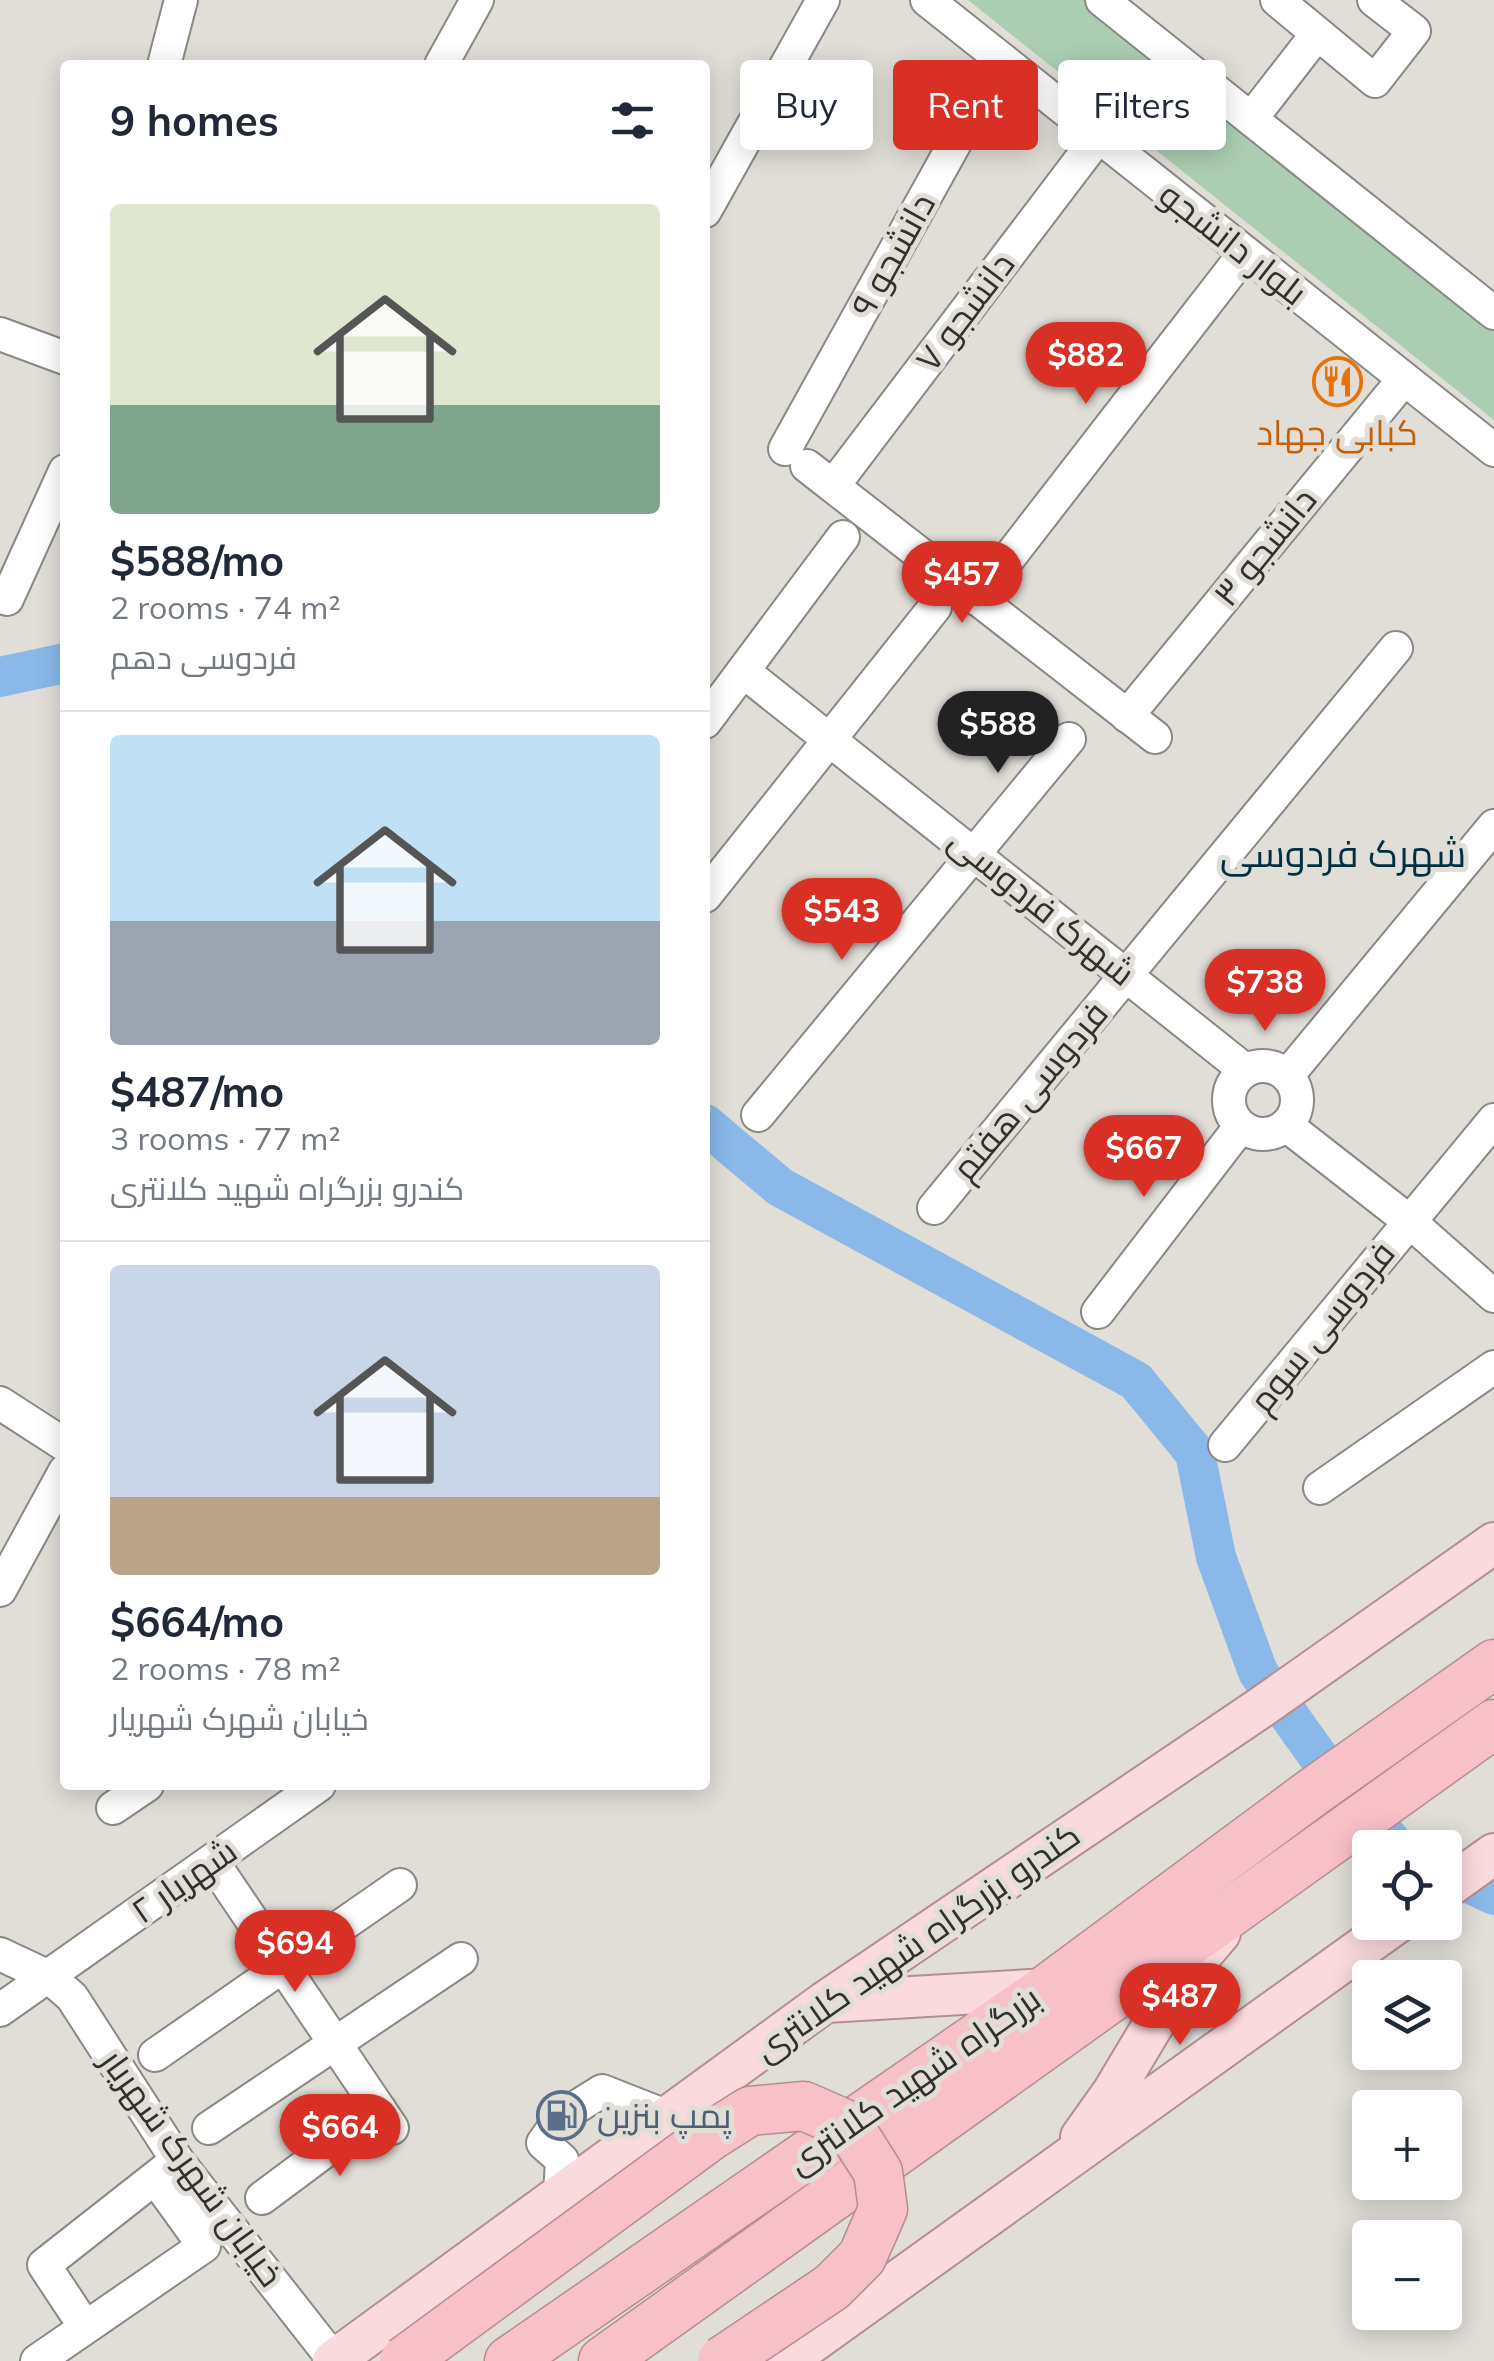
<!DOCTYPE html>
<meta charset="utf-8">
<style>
body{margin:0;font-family:Mulish,Cairo,sans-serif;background:#f2f2f3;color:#1f2937;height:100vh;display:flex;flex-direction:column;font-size:38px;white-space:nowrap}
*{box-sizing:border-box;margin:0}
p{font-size:32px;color:#747a83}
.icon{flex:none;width:55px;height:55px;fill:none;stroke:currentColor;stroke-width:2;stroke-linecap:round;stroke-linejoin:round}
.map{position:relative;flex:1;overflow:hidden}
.sheet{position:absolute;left:60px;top:60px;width:650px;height:1730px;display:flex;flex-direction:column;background:#fff;border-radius:10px;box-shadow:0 5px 25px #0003}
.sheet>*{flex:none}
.guide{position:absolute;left:740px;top:60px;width:602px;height:90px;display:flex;gap:20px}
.tools{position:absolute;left:1352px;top:1830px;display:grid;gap:20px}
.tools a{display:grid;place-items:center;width:110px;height:110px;border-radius:10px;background:#fff;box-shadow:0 5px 25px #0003;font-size:50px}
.price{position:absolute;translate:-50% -85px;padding:0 22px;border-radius:35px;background:#d93025;color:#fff;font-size:32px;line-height:65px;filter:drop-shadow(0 2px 5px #0008)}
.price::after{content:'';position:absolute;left:50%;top:60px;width:30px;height:22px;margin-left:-15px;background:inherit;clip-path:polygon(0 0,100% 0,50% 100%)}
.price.on{background:#222;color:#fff}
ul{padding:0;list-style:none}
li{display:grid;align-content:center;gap:20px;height:530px;padding:0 50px}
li+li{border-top:2px solid #e0e1e3}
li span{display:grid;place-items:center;height:310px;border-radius:10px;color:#555}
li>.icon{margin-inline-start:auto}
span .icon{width:180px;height:180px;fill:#fffc;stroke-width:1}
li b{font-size:42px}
h2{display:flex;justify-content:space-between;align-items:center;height:120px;padding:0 50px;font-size:42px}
.chip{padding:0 35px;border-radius:10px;background:#fff;box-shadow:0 5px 25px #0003;font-size:35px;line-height:90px}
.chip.on{background:#d93025;color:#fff}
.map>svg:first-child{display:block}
</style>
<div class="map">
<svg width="1494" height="2361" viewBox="0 0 1494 2361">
<rect width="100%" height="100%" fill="#e1ded8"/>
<path fill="#abceb2" d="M968,0H1084L1494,324V420Z"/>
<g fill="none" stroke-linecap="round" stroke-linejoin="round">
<g stroke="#89b8e9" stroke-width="40">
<path d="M0,677L65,663"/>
<path d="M705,1124L780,1187L1136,1381L1195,1453L1216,1557L1258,1672L1325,1766L1397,1848"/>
<path d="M1445,1872L1494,1895"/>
</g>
<defs>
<g id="minor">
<path d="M927,0L1494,450"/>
<path d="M1102,0L1494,313"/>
<path d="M1277,0L1375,81L1414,31L1374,0"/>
<path d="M164,65L181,0"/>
<path d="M441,65L477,0"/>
<path d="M1251,119L1317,34"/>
<path d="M705,211L823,0"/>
<path d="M0,334L65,358"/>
<path d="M785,449L1001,60"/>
<path d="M807,466L1155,737"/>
<path d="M833,486L1098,137"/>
<path d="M7,599L65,471"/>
<path d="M977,599L1245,253"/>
<path d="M744,672L1245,1070"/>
<path d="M1127,716L1404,379"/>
<path d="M705,722L843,537"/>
<path d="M705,896L935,607"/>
<circle cx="1263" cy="1100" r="34"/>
<path d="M1287,1076L1494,826"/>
<path d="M758,1115L1069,739"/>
<path d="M1286,1125L1409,1221L1494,1296"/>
<path d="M934,1208L1396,648"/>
<path d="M1098,1312L1240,1127"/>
<path d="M0,1403L65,1445"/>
<path d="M1225,1445L1494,1120"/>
<path d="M1320,1488L1494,1367"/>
<path d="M0,1590L65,1471"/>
<path d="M113,1808L147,1785"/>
<path d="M212,1861L392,2128"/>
<path d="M0,1954L49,1977L72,1997L177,2160L334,2360"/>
<path d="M0,2010L319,1785"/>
<path d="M155,2055L400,1885"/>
<path d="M209,2128L461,1959"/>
<path d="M560,2195L562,2160L543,2143L562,2116L602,2091L668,2117"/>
<path d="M262,2198L380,2110"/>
<path d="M85,2327L44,2265L170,2166"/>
<path d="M37,2361L204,2246L155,2178"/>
</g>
<g id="major">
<path d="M1445,1889L1494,1854"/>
<path d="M826,2002L1047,1989"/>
<path d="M1081,2137L1113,2092L1180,1980L1220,1933"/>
<path d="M333,2361L825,2002L1263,1706L1494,1543"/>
<path d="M786,2361L1398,1922"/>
</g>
<g id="highway">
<path d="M509,2361L1047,1989L1313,1792L1494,1664"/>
<path d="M603,2361L1494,1724"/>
</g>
</defs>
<use href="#minor" stroke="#8a8882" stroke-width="36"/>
<use href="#major" stroke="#b28e91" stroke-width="44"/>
<use href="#highway" stroke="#b28e91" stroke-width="51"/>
<use href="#minor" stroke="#fff" stroke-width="32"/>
<use href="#major" stroke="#fbdadd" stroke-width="40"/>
<use href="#highway" stroke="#f8c1c7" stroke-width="48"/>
<defs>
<path id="highway-bridge" d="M404,2361L712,2135L750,2111L804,2106L845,2124L852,2131L878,2172L883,2209L862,2257L832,2287L722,2361"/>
</defs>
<use href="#highway-bridge" stroke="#b28e91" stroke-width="51" stroke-linecap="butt"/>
<use href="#highway-bridge" stroke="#f8c1c7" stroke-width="48"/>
</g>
<defs>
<symbol id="restaurant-ring" viewBox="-11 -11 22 22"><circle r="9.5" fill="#e1ded8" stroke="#e8710a" stroke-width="1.5"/><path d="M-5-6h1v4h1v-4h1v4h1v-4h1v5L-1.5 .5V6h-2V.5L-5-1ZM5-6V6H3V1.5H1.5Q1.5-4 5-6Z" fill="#e8710a"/></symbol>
<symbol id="fuel-ring" viewBox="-11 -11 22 22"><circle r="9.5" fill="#e1ded8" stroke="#5c6f8a" stroke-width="1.5"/><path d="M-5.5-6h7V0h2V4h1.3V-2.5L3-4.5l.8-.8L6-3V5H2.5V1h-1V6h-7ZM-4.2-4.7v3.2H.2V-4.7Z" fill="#5c6f8a"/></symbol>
</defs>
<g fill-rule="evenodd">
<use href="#restaurant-ring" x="1310" y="354" width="55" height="55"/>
<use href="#fuel-ring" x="534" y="2088" width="55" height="55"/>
</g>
<g text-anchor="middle" stroke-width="10" stroke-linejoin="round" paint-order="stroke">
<g font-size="35" fill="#31302d" stroke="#e1ded8">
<text transform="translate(1233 244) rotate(38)" y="12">بلوار دانشجو</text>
<text transform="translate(893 255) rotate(-61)" y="12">دانشجو ۹</text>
<text transform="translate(965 312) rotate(-53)" y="12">دانشجو ۷</text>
<text transform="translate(1265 547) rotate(-51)" y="12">دانشجو ۳</text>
<text transform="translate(1042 907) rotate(39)" y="12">شهرک فردوسی</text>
<text transform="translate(1030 1091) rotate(-50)" y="12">فردوسی هفتم</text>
<text transform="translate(1322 1327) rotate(-51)" y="12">فردوسی سوم</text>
<text transform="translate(184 1881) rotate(-35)" y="12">۲ شهریار</text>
<text transform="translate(917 1942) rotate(-35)" y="12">کندرو بزرگراه شهید کلانتری</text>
<text transform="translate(914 2080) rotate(-35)" y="12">بزرگراه شهید کلانتری</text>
<text transform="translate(192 2168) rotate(54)" y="12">خیابان شهرک شهریار</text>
</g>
<g font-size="35" fill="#c56008" stroke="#e1ded8">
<text x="1337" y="445">کبابی جهاد</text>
</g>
<g font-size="35" fill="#4e5e75" stroke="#e1ded8" text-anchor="start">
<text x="597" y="2128">پمپ بنزین</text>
</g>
<g font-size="38" fill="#002e42" stroke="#e1ded8">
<text x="1343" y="867">شهرک فردوسی</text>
</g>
</g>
</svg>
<div class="tools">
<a><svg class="icon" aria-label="locate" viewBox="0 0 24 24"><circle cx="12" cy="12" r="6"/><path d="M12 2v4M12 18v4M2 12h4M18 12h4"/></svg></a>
<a><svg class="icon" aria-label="layers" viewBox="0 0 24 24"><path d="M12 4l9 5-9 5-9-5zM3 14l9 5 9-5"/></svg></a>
<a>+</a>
<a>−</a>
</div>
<b class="price" style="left:1086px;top:407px">$882</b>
<b class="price" style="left:962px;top:626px">$457</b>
<b class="price on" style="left:998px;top:776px">$588</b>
<b class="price" style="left:842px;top:963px">$543</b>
<b class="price" style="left:1265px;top:1034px">$738</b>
<b class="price" style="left:1144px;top:1200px">$667</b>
<b class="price" style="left:295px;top:1995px">$694</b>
<b class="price" style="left:1180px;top:2048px">$487</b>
<b class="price" style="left:340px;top:2179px">$664</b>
<div class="guide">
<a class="chip">Buy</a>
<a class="chip on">Rent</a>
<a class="chip">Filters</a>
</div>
<section class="sheet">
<h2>9 homes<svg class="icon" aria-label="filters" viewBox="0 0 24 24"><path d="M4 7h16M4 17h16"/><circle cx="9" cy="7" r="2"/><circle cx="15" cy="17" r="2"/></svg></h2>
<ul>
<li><span style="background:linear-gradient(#dfe7d0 65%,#7fa58c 0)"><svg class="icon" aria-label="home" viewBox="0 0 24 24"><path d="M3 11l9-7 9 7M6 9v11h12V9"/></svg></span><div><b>$588/mo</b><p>2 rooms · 74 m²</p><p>فردوسی دهم</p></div></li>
<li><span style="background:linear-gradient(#bfe0f5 60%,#9aa5b1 0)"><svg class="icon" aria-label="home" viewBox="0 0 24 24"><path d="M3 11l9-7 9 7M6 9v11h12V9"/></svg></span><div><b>$487/mo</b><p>3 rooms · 77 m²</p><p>کندرو بزرگراه شهید کلانتری</p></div></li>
<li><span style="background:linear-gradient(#c9d6e8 75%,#b9a48a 0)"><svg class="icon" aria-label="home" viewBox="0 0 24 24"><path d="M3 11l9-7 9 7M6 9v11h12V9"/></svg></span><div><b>$664/mo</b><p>2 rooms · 78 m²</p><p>خیابان شهرک شهریار</p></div></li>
</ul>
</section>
</div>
